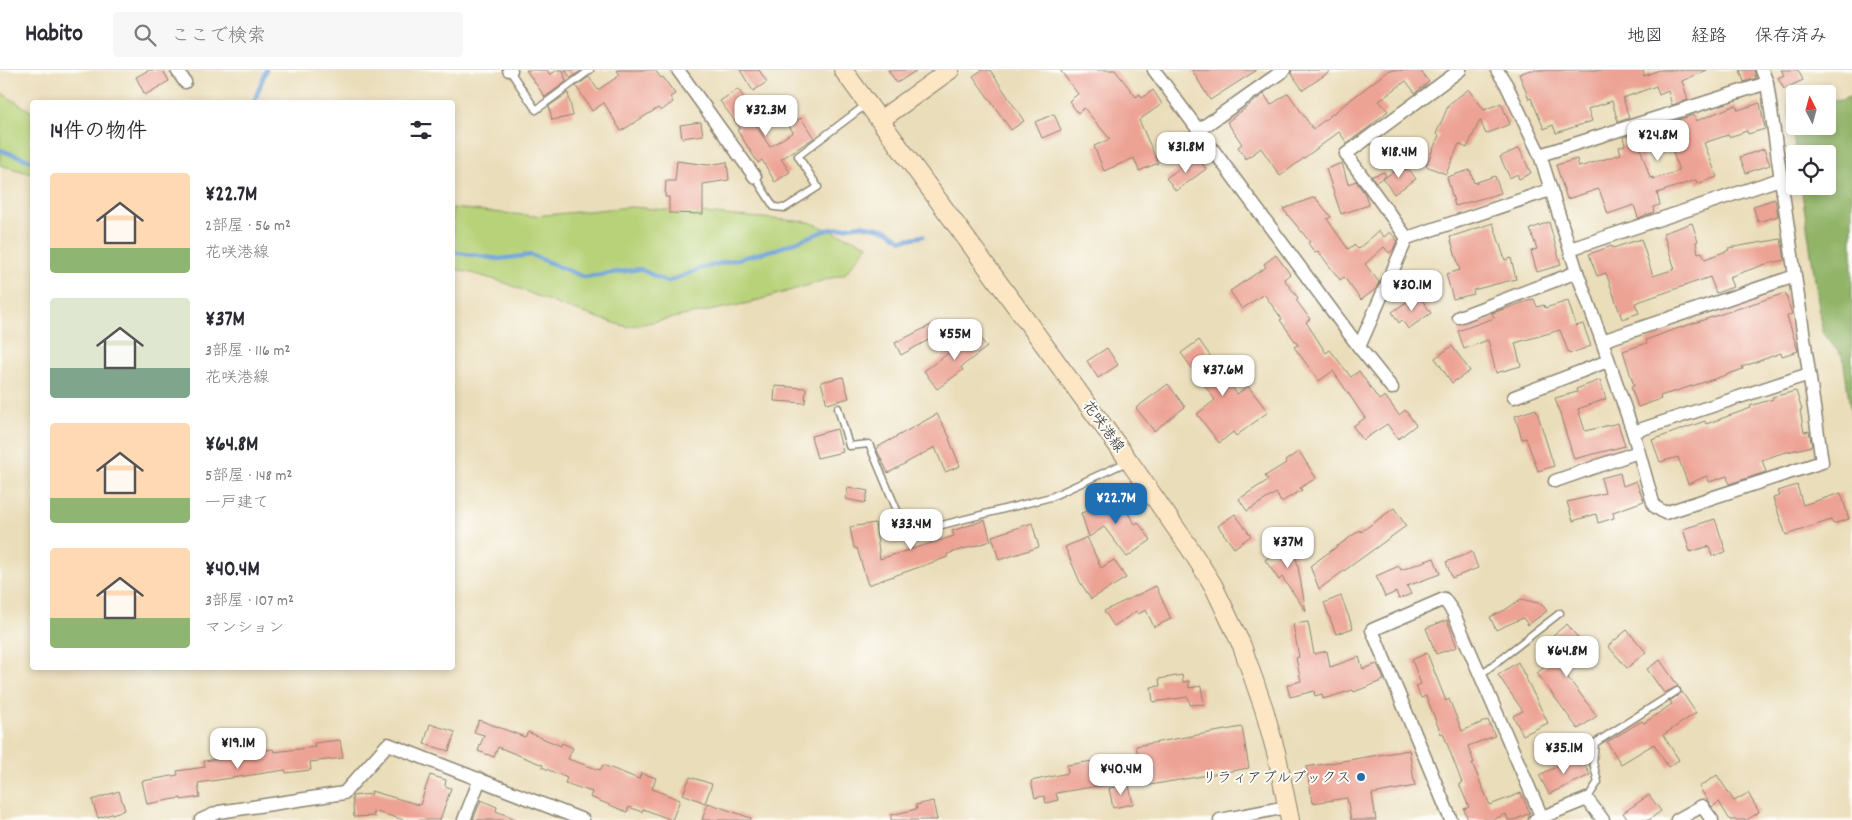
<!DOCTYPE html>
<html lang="ja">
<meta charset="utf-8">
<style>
body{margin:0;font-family:Dekko,"Klee One",sans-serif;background:#f7f7f7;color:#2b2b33;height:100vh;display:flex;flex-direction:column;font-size:19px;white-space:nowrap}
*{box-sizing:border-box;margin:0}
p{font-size:16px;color:#7c7c81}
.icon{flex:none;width:28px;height:28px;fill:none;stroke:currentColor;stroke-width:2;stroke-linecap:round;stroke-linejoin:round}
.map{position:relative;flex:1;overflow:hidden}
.panel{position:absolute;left:30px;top:30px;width:425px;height:570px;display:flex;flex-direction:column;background:#fff;border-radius:5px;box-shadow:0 2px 8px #0003}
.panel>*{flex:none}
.needle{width:32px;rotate:354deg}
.controls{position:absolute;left:1786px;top:15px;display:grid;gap:10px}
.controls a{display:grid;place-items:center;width:50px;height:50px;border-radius:5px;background:#fff;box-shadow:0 2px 8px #0003;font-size:25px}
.price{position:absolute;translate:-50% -42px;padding:0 11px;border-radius:10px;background:#fff;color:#222;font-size:16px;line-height:32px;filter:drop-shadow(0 1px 2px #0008)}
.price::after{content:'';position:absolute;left:50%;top:30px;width:15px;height:11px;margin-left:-8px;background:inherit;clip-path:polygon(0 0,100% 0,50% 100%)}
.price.active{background:#1f6fb2;color:#fff}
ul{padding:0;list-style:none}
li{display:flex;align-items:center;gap:15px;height:125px;padding:0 20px}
li span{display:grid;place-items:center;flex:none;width:140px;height:100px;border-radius:5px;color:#555}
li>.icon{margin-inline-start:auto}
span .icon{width:60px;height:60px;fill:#fffc;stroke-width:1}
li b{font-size:21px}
h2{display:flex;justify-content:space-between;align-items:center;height:60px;padding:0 20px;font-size:21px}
header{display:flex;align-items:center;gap:30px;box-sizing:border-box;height:70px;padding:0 25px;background:#fff;border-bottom:1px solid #e1e1e2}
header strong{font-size:24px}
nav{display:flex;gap:28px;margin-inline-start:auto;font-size:18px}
.search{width:350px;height:45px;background:#f7f7f7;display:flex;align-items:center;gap:12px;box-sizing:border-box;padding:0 18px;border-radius:5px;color:#7c7c81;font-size:19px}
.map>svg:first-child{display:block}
</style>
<header>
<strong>Habito</strong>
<div class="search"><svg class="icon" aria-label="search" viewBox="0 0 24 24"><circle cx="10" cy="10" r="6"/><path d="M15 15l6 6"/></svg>ここで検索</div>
<nav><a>地図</a><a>経路</a><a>保存済み</a></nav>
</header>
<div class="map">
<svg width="1852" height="750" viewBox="0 0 1852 750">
<rect width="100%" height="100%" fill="#fdfcf7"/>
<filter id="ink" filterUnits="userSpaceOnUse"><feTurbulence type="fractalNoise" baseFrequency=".02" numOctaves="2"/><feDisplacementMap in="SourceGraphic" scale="10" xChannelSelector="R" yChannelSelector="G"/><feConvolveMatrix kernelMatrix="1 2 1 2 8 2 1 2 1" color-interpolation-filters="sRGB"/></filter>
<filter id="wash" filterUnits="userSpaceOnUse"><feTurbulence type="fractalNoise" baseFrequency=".0096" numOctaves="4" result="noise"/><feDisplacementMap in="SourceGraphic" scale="20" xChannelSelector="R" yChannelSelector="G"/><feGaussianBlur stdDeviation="1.12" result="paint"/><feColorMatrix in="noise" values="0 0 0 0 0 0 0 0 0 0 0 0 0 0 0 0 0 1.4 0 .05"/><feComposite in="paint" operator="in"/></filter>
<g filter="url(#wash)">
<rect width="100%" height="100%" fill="#eaddb9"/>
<g fill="#b7d278" stroke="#717e52">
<path d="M0,22L32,42V104L0,95Z"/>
<path d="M631,137L809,152L868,175L845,204L749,233L627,257L564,237L503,212L453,198L452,138L534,146Z"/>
</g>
<path fill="#91b468" stroke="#5e704a" d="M1852,26V351L1843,287L1823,264L1801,116H1828V84H1796L1788,35L1795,34V56H1828V32L1841,30Z"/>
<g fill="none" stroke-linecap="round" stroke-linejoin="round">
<g stroke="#6ca0d8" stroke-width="4.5">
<path d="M254,32L266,0"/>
<path d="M0,80L32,91"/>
<path d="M452,182L499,189L531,185L584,207L640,199L667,212L702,198L777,179L827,160L862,155L887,160L902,170L923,166"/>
</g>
</g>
<g id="blocks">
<g fill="#eda394">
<path d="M149,0H163L169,11L145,25L136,7Z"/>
<path d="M526,0H547L550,5L557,0H563L566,12L545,27Z"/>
<path d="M565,0H582L571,8Z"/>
<path d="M617,0H655L661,8L663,7L675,24L670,27L673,32L661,41L658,38L621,61L604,33L592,41L576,16L589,7L598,20L620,5Z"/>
<path d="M740,0H759L767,12L753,21Z"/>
<path d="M888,0H917L897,13Z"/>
<path d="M982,0H990L1024,51L1011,60L973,6Z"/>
<path d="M1060,0H1115L1136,27L1140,24L1142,28L1153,20L1162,34L1139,50L1158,93L1139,101L1134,88L1104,101L1094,76L1110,69L1084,38L1078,43L1069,31L1078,24Z"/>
<path d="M1192,0H1257L1210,30Z"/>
<path d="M1292,0H1332L1303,20L1291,3Z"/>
<path d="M1389,0H1420L1429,12L1415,23L1406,11L1379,31L1388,41L1369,57L1347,73L1339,62L1280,106L1261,78L1246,89L1238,77L1242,74L1227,52L1264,24L1271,35L1288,23L1313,59Z"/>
<path d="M1530,0H1643L1644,6L1659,0H1707L1682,11L1688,30L1672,35L1668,21L1659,25L1656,16L1623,28L1629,48L1618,52L1612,31L1588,39L1592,51L1556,63L1553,55L1544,59L1531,28L1529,29L1519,4Z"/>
<path d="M1740,0H1754L1756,8L1744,12Z"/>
<path d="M1781,0H1798L1803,10L1784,19L1778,8L1784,5Z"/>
<path d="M738,19L749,35L745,38L770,77L793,62L789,56L801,48L814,68L781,89L790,102L775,112L762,90L758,93L737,60L740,58L720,31Z"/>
<path d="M1469,19L1484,40L1501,33L1510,54L1486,64L1480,50L1467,78L1459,74L1446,104L1426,96L1439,65L1436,64L1449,34Z"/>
<path d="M568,23L573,46L552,50L549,36Z"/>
<path d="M1760,33L1765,59L1748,64L1747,61L1729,67L1728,65L1704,73L1717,107L1697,114L1696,110L1657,123L1660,135L1653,137L1654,142L1638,148L1634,135L1608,144L1599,119L1567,129L1556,95L1577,89L1579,97L1621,84L1619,77L1625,75L1623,67L1634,64L1636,72L1638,71L1650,108L1653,107V109L1679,101L1666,61L1680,56L1678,50L1694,45L1696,51L1736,35L1738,40Z"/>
<path d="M1054,44L1061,60L1042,68L1035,52Z"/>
<path d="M701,52L703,65L682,68L680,55Z"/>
<path d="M1519,78L1531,103L1519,109L1517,104L1510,108L1500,87Z"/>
<path d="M1764,79L1770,95L1746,103L1740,87Z"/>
<path d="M1197,86L1206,99L1176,121L1166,108Z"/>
<path d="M677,91L708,95L727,92L729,110L703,114V144L669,143V127H665L666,111H675Z"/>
<path d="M1342,93L1348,114L1356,111L1365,124L1369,135L1341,144L1326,99Z"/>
<path d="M1401,96L1404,100L1409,99L1416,109L1394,124L1383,109Z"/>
<path d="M1470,100L1474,113L1495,106L1501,123L1455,136L1447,107Z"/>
<path d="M1384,102L1386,106L1376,112L1372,106Z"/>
<path d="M1315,127L1331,147L1327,149L1348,179L1354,175L1358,179L1379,161L1384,167L1390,162L1397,170L1393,180L1389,183L1384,177L1365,194L1379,212L1376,219L1361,230L1344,207L1340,210L1318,181L1315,183L1308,173L1310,172L1283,139Z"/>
<path d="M1775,129L1778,146L1758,152L1753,136Z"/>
<path d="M1549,152L1561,195L1537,202L1531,181L1537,179L1530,159Z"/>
<path d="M1493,153L1505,190L1511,188L1516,209L1473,220L1474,224L1453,229L1446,204L1460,200L1450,167Z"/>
<path d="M1692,153L1698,171L1696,172L1698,183L1702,182L1705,189L1729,180L1728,178L1781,169L1785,190L1766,194L1729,207L1733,217L1716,223L1710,207L1635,233L1639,243L1622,249L1606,203L1597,206L1589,184L1612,176L1613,178L1641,169L1653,206L1675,199L1663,163Z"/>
<path d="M1276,185L1290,204L1284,209L1298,228L1296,230L1310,249L1306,252L1326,283L1330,280L1351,307L1359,301L1379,330L1385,326L1399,345L1405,340L1416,355L1398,369L1387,354L1363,370L1353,356L1365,348L1333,301L1319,311L1294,277L1298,275L1280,250L1282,249L1264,224L1242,239L1230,221L1266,197L1264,194Z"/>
<path d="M1785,223L1792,244L1787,246L1798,281L1782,286L1781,283L1742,297L1743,299L1714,309L1660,326L1661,329L1638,337L1631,317L1634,316L1623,281L1647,273L1646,270L1670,261Z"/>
<path d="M1418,224L1431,243L1408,259L1402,250L1399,253L1392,242Z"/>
<path d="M1534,229L1537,237L1544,235L1545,238L1568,231L1576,256L1583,254L1591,276L1569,284L1560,260L1515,273L1521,296L1496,303L1488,270L1464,279L1458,261L1494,248L1492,243Z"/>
<path d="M937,252L943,262L901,285L895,273Z"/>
<path d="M976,263L987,277L961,297L963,300L937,319L924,301Z"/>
<path d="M1199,270L1237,324L1248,316L1268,342L1236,366L1233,362L1219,373L1197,344L1215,330L1181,283Z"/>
<path d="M1452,276L1470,301L1452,313L1435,288Z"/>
<path d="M1107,278L1118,295L1098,308L1087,291Z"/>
<path d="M843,307L849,328L827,334L821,312Z"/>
<path d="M1600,310L1606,329L1578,339L1585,361L1618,353L1625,376L1574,389L1555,328L1577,322L1576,319Z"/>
<path d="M1168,314L1185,337L1154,361L1136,338Z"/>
<path d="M775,316L806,318L805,333L774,331Z"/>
<path d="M1796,321L1802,340H1800L1804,362L1809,361L1812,376L1779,384L1762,390L1766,402L1729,414L1727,406L1709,412L1707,406L1688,414L1678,387L1660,392L1652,370L1705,351L1706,354L1751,338L1750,336L1773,329L1772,327Z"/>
<path d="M1536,339L1554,396L1538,401L1526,368L1522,369L1515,346Z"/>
<path d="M937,344L950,368L949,369L960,396L945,402L935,377L888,403L876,378Z"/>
<path d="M837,359L843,382L817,388L811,366Z"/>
<path d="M1299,381L1316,408L1300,418L1302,420L1281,432L1276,423L1247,441L1239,429L1268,410L1265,406L1286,393L1285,391Z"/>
<path d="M1620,403L1623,416L1636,411L1644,431L1613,442L1614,448L1598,453L1596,444L1573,451L1567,432L1605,423L1601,408Z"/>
<path d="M1797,415L1803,435L1841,423L1849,449L1833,454L1831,450L1786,465L1773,428L1780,426L1778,421Z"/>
<path d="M848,417L868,421L865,433L846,429Z"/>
<path d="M1114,422L1135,454L1138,452L1151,470L1127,487L1104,457L1089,467L1081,443L1101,437L1098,433Z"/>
<path d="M1394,438L1406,456L1319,519L1310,496L1360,460L1361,462Z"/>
<path d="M1235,444L1251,466L1234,478L1218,456Z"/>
<path d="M1715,449L1726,482L1712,486L1709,476L1690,482L1683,459Z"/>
<path d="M985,450L991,471L947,484L948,487L868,515L857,478H854L850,457L875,453L880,489L954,466L952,461Z"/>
<path d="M1032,453L1039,477L999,490L992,466Z"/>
<path d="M1087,467L1101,498L1114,490L1126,508L1091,529L1080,512L1065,477Z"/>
<path d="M1293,470L1306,541L1282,507L1279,510L1265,490Z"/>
<path d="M1472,482L1478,498L1452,508L1446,492Z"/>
<path d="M1434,488L1440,504L1407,516L1411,524L1399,529L1396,522L1385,527L1376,506L1399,496L1401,500Z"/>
<path d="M1156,516L1171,549L1154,557L1146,540L1138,544L1137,541L1114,556L1104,541Z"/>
<path d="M1341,526L1353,558L1336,564L1324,533Z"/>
<path d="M1521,529L1542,534L1547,541L1528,555L1523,548L1496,560L1490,547L1505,540Z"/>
<path d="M1447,550L1457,577L1436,584L1426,558Z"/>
<path d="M1308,552L1314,584L1327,581L1330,597L1359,587L1363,599L1377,594L1384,610L1354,622L1353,620L1323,629L1322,624L1315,626L1314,621L1290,627L1287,615L1301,611L1296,588L1299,587L1293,554Z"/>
<path d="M1567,554L1587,579L1562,600L1597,646L1578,659L1537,603L1564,581L1552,566Z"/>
<path d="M1627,560L1646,582L1627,598L1608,576Z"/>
<path d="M1427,583L1446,631L1449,629L1462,661L1488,650L1495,666L1468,676L1474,693H1472L1490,735L1521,723L1530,743L1514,750H1508L1506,744L1492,750H1468L1464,739L1469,737L1459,714L1462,713L1443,663L1441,664L1426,626L1421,628L1416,616L1421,614L1412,590Z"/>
<path d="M1660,590L1678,616L1664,623L1647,599Z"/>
<path d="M1518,592L1548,653L1523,665L1513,646L1523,641L1498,605Z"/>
<path d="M1182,605L1183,612L1189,611V618L1201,616L1204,634L1190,635L1188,627L1153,632L1151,617L1160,616L1159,609Z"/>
<path d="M1682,622L1696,643L1663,665L1679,690L1668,697L1654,674L1621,694L1607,672L1642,651L1644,653L1672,634L1670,631Z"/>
<path d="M479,650L525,667L528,662L561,676L562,673L573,678L568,689L600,700L603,695L639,709L641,703L656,708L652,719L680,730L672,750L643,739L642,742L629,737L627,742L590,727L592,722L565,713L567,708L542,697L543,695L498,677L494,687L478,681L484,665L474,662Z"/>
<path d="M430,654L455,662L449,681L424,674Z"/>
<path d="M1242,657L1249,698L1144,716L1136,676Z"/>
<path d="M340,670L343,688L310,692L311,700L286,703L285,700L198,713L200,727L181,730V728L147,734L142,711L178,705L177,701L205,697L204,691L248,685L247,683L273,679L274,682L315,677L314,673Z"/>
<path d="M1409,680L1415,716L1372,724L1376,750H1351L1347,728L1313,733L1306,697Z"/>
<path d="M1580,686L1590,705L1549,724L1539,705Z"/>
<path d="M1106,689L1110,714L1056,723L1058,730L1046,733L1044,726L1035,728L1031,711L1068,703L1067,695Z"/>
<path d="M430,705L446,710L445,716L451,718L440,750H404L373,741L374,746L354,747L352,726L372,724L371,721L420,735Z"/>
<path d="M1717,705L1734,731L1748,723L1759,742L1747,750H1730L1719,732L1712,737L1699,717Z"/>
<path d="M690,707L712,714L705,733L683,724Z"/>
<path d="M1129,715L1133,734L1113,738L1109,718Z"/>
<path d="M119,721L125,740L98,748L92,730Z"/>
<path d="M1649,725L1661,741L1649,750H1628L1623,743Z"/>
<path d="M481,730L497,737L496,741L518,750H473Z"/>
<path d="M933,731L937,750H891V745L917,739L916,735Z"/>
<path d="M708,733L751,748V750H702Z"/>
</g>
</g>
</g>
<g filter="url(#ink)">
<use href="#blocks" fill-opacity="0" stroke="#8a8472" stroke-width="1"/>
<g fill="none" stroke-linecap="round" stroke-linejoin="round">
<defs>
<g id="lane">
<path d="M510,1L536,40L590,0"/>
<path d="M755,107L774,137L785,138L818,117L798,86L867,34"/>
<path d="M838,338L849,376L869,374L907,464L1051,427L1129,391"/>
<path d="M1480,605L1560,543"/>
<path d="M1587,729L1598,712L1593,692L1595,673L1677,621"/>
</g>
<g id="street">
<path d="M177,0L185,12"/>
<path d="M509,0H511"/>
<path d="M678,0L755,107"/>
<path d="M1154,0L1359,277L1392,318"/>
<path d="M1497,0L1506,14L1540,85L1577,202L1602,271L1633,362L1654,436L1665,443L1822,392L1767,13L1762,0"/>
<path d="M1199,60L1284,0"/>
<path d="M1540,85L1767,13"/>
<path d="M1407,168L1346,84L1460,0"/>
<path d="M1570,179L1780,109"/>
<path d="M1459,247L1577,202"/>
<path d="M1602,271L1795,206"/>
<path d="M1359,277L1407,168L1550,120"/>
<path d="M1514,327L1608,291"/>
<path d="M1633,362L1809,304"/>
<path d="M1555,411L1638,382"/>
<path d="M201,750L219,742L344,723L388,674L583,750"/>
<path d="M464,750L480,709"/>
<path d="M1220,750L1287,737"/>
<path d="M1451,750L1372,560L1444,529L1453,542L1543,750"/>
<path d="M1535,750L1587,729L1603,750"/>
<path d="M1677,750L1702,736L1712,750"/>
</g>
<g id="secondary">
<path d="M843,0L1129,391L1189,477L1213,515L1242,576L1264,639L1277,686L1290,750"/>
<path d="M880,50L950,0"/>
</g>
</defs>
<use href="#lane" stroke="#8a8472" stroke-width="9"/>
<use href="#street" stroke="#8a8472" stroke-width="15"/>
<use href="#secondary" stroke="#8a8472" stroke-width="20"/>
<use href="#lane" stroke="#fff" stroke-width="6"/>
<use href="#street" stroke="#fff" stroke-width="12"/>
<use href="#secondary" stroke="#fce6c4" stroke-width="18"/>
</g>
</g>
<circle fill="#1f6fb2" stroke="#fdfcf7" stroke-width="2" cx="1361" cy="707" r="5"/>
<g text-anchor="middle" stroke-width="4" stroke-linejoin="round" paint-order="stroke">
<g font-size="15" fill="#2b2b2b" stroke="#fdfcf7">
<text transform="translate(1104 356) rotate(54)" y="5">花咲港線</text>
</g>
<g font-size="15" fill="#2b2b2b" stroke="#fdfcf7" text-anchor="end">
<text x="1351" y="712">リラィアブルブックス</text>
</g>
</g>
</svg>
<div class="controls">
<a><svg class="needle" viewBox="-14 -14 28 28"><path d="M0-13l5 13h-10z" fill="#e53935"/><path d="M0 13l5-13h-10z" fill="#7c7c81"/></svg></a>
<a><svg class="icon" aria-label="locate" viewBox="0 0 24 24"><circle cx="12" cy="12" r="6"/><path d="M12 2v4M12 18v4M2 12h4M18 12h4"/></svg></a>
</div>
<b class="price" style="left:766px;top:67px">¥32.3M</b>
<b class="price" style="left:1658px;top:92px">¥24.8M</b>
<b class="price" style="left:1186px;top:104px">¥31.8M</b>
<b class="price" style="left:1399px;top:109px">¥18.4M</b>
<b class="price" style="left:1412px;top:242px">¥30.1M</b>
<b class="price" style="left:955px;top:291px">¥55M</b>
<b class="price" style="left:1223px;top:327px">¥37.6M</b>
<b class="price active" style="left:1116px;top:455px">¥22.7M</b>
<b class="price" style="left:911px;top:481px">¥33.4M</b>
<b class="price" style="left:1288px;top:499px">¥37M</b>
<b class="price" style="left:1567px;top:608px">¥64.8M</b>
<b class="price" style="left:238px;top:700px">¥19.1M</b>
<b class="price" style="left:1564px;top:705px">¥35.1M</b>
<b class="price" style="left:1121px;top:726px">¥40.4M</b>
<section class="panel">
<h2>14件の物件<svg class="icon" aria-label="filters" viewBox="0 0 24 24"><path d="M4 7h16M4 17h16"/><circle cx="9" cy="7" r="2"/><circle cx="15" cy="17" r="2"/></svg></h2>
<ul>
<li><span style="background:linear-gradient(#ffd9b3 75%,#8fb573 0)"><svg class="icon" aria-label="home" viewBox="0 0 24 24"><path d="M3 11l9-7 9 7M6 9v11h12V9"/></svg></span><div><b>¥22.7M</b><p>2部屋 · 56 m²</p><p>花咲港線</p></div></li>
<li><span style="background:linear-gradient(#dfe7d0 70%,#7fa58c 0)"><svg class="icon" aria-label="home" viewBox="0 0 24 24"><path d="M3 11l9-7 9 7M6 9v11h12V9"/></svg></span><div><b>¥37M</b><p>3部屋 · 116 m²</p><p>花咲港線</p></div></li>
<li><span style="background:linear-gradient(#ffd9b3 75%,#8fb573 0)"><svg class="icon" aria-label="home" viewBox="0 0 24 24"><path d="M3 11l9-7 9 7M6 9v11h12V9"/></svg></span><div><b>¥64.8M</b><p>5部屋 · 148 m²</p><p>一戸建て</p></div></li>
<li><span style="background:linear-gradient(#ffd9b3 70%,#8fb573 0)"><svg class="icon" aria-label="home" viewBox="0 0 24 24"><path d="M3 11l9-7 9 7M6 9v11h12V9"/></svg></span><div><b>¥40.4M</b><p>3部屋 · 107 m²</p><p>マンション</p></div></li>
</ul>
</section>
</div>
